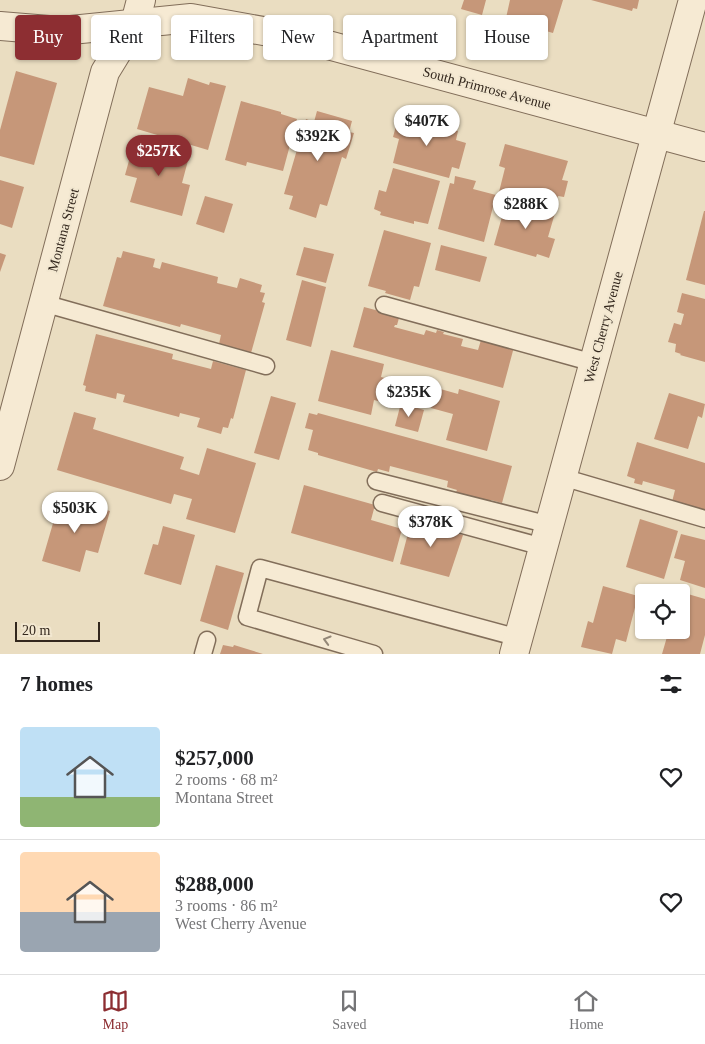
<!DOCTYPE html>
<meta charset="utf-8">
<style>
body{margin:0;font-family:Georgia,serif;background:#f2f2f2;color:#202124;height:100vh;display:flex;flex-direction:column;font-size:19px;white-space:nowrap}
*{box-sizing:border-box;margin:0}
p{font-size:16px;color:#757577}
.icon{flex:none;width:28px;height:28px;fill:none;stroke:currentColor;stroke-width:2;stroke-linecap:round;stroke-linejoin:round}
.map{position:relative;height:654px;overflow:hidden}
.sheet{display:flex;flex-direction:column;background:#fff;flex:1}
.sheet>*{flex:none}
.guide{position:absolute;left:15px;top:15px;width:675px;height:45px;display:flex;gap:10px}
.controls{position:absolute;left:635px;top:584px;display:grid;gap:10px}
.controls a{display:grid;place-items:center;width:55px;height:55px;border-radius:5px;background:#fff;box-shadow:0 1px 4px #0004;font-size:25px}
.scale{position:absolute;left:15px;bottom:12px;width:85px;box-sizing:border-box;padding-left:5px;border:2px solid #33271d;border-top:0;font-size:14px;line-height:18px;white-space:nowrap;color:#33271d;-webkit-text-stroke:4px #f2e7d0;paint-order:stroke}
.price{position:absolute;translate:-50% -42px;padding:0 11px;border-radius:18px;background:#fff;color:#222;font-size:16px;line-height:32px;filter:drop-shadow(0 1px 2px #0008)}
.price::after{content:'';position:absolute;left:50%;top:30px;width:15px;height:11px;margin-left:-8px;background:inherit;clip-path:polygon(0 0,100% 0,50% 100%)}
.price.on{background:#8d2e32;color:#fff}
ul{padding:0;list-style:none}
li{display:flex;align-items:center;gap:15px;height:125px;padding:0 20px}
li+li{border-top:1px solid #e0e0e0}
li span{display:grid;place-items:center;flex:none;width:140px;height:100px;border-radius:5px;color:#555}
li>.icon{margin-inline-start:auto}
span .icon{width:60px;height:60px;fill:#fffc;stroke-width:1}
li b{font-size:21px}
h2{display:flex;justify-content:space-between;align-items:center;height:60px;padding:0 20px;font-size:21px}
.tag{padding:0 18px;border-radius:5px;background:#fff;box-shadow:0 1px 4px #0004;font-size:18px;line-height:45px}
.tag.on{background:#8d2e32;color:#fff}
.tab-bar{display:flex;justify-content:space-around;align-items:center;height:70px;border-top:1px solid #e0e0e0;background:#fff;font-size:14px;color:#757577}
.tab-bar a{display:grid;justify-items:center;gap:2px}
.tab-bar .on{color:#8d2e32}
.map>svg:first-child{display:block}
</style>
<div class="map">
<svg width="705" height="654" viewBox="0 0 705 654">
<rect width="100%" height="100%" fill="#eaddc1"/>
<g fill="#c69779">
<path d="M464,0H486L482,15L461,9Z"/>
<path d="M510,0H563L553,33L518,23V21L506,18Z"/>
<path d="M591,0H639L637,9L633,8L632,11Z"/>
<path d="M16,71L57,83L34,165L0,156V130Z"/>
<path d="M188,78L209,85L210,82L226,86L208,150L137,129L149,87L183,96Z"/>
<path d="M241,101L281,112V114L297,119L283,171L247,162L246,166L225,160Z"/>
<path d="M317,111L352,121L349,132L354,133L346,159L342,157L327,206L320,204L316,218L289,209L293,196L284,194L306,119L314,122Z"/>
<path d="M399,115L458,131L456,140L466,143L459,169L452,167L449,178L393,163L399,139L393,137Z"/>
<path d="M135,139L190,153L182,183L190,185L182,216L130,202L137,178L125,175Z"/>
<path d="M505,144L568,161L562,180L568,181L564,197L558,196L555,207L499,192L505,168L499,166Z"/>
<path d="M393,168L440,181L428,224L414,221V224L380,215L381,212L374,209L379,190L386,192Z"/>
<path d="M455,176L476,181L473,189L496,195L484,242L438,229L450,183L454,184Z"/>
<path d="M0,180L24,187L12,228L0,224Z"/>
<path d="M205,196L233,204L224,233L196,224Z"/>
<path d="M507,199L555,213L548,237L555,239L549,258L537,254L536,257L494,245Z"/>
<path d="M704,211H705V285L686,280Z"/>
<path d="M384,230L431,243L419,287L414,286L410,300L385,293L386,291L368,286Z"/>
<path d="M441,245L487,257L480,282L435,270Z"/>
<path d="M304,247L334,254L326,283L296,275Z"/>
<path d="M123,251L155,259L153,267L160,269L162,262L218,277L217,283L237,288L240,278L262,285L260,292L265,293L262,302L265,303L251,353L219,344L221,335L181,324L180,327L103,306L117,257L121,258Z"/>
<path d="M0,253L6,255L0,272Z"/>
<path d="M302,280L326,287L311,347L286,340Z"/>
<path d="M682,293L705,299V362L680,355L681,354L675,352L676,344L668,342L674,323L681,325L684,314L677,312Z"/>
<path d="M364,307L398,316L399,318L397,325H395L394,327L424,335L426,330L436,333L437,330L444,332L443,334L463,339L461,346L478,350L481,340L514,347L503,388L353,347Z"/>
<path d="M96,334L173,354L172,359L211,369L213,361L246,370L233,419L231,418L228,428L223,427L221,434L197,427L200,418L180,413L179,417L123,402L125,395L117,393L116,399L85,391L86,386L83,385Z"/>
<path d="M331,350L384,364L381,377L388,379L382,402L374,400L371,415L318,401Z"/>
<path d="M437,388L458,394L459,389L500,401L487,451L446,440L453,414L431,408Z"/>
<path d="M669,393L705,404L702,418L698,416L688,449L654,439Z"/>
<path d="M271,396L296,403L279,460L254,453Z"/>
<path d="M401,403L424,410L418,432L395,426Z"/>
<path d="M74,412L96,418L93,429L184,457L180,469L199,475L207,448L256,463L235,533L186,519L192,499L174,494L171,504L57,470Z"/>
<path d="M309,413L317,415L318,413L512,466L502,503L491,500V502L456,492L457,490L447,487L448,481L390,466L389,472L378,469L377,472L318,455V453L308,450L313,430L305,428Z"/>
<path d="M637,442L705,463V512L672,502L675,490L643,481L642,485L634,483L635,479L627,476Z"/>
<path d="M304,485L375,505L371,520L402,529L393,562L291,533Z"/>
<path d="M61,496L110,511L98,553L86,550L80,572L42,561Z"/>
<path d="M412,518L452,529L451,532L463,535L449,577L400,564Z"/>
<path d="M640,519L678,531L664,579L626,567Z"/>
<path d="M163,526L195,535L181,585L144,574L153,544L158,545Z"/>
<path d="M681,534L705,540V588L680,580L685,561L674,558Z"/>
<path d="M216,565L244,573L228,630L200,621Z"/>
<path d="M603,586L638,596L626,642L616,639L612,654L581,647L588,621L593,623Z"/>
<path d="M681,592L705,599V635L700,654H662L669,630H681Z"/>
<path d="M223,645L233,647L234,645L263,654H220Z"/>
</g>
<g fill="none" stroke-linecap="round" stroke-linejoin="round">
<defs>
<g id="lane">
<path d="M43,303L266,366"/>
<path d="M384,305L594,363"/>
<path d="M562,477L705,519"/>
<path d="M376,481L550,525"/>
<path d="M382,503L543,547"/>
<path d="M203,654L207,640"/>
<path d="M374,654L247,617L260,568L519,638"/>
</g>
<g id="street">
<path d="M0,26L61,31L191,18L302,38L705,147"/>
<path d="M0,466L105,72L135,23L141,0"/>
<path d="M514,654L693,0"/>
</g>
</defs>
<use href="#lane" stroke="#826e5a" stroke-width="19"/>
<use href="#street" stroke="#826e5a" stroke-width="30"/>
<use href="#lane" stroke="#f6ead3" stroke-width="16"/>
<use href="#street" stroke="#f6ead3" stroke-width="28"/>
</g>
<defs><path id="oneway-chevron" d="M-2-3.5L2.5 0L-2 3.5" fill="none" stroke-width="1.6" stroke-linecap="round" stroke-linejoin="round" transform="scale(1.25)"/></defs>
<use stroke="#948878" href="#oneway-chevron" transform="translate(327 640) rotate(-164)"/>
<g text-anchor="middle" stroke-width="4" stroke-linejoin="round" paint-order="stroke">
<g font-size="14" fill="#33271d" stroke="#f2e7d0">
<text transform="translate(487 88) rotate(15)" y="5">South Primrose Avenue</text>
<text transform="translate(63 230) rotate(-75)" y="5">Montana Street</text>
<text transform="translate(603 327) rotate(-75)" y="5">West Cherry Avenue</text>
</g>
</g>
</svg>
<div class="controls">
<a><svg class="icon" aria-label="locate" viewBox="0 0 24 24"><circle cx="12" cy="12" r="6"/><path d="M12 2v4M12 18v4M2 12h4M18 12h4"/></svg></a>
</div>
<div class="scale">20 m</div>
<b class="price" style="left:427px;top:147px">$407K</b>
<b class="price" style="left:318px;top:162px">$392K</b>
<b class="price on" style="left:159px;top:177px">$257K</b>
<b class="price" style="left:526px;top:230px">$288K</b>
<b class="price" style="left:409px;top:418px">$235K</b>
<b class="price" style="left:75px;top:534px">$503K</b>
<b class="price" style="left:431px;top:548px">$378K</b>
<div class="guide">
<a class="tag on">Buy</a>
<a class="tag">Rent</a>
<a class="tag">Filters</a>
<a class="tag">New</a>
<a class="tag">Apartment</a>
<a class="tag">House</a>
</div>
</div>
<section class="sheet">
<h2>7 homes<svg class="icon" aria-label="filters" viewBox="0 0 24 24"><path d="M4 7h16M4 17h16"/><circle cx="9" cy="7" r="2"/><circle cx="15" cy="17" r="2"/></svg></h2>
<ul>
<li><span style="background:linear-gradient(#bfe0f5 70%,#8fb573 0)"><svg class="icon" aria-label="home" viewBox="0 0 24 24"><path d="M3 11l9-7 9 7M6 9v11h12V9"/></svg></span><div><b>$257,000</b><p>2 rooms · 68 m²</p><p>Montana Street</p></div><svg class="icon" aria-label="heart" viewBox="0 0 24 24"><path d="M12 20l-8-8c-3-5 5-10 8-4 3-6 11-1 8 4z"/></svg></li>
<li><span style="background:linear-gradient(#ffd9b3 60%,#9aa5b1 0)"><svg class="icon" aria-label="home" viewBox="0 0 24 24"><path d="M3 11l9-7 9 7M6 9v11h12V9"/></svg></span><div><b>$288,000</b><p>3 rooms · 86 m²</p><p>West Cherry Avenue</p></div><svg class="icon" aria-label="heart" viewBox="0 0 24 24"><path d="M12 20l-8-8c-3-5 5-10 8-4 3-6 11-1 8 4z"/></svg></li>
</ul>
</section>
<nav class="tab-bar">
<a class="on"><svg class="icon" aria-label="map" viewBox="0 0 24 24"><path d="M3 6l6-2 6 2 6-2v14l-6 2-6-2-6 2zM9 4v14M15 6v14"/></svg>Map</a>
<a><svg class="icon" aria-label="saved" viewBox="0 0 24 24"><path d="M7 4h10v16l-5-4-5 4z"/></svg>Saved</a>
<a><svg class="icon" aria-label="home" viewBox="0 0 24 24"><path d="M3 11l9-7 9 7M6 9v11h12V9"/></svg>Home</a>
</nav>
